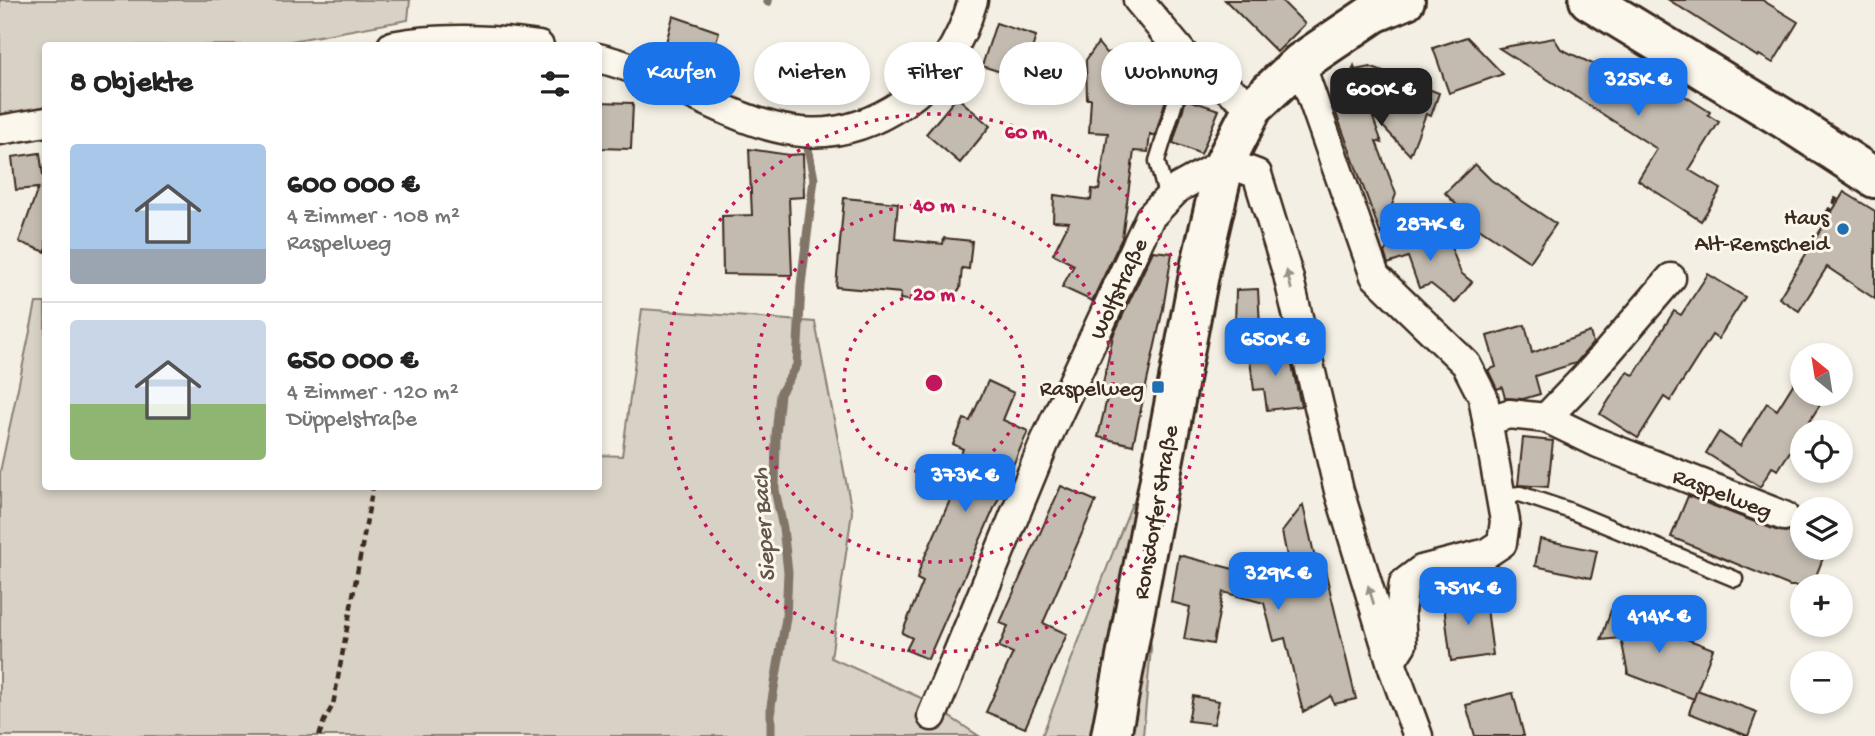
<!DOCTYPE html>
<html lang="de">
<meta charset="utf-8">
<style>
body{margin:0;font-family:"Gochi Hand",sans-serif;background:#f6f6f6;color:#222;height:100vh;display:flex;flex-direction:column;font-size:26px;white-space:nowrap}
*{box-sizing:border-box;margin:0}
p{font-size:23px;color:#767676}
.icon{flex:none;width:38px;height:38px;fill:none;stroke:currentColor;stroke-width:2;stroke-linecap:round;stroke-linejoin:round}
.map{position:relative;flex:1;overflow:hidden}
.details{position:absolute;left:42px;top:42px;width:560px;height:448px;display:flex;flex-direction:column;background:#fff;border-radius:7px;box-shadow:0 4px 10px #0003}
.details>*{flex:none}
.top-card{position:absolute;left:623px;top:42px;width:665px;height:63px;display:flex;gap:14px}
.needle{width:46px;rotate:330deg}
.buttons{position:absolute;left:1790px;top:343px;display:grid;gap:14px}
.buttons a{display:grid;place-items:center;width:63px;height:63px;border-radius:50%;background:#fff;box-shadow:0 4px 10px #0003;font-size:35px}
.price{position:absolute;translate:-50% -60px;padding:0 16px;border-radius:14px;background:#1a73e8;color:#fff;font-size:23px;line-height:46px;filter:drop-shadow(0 2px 4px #0008)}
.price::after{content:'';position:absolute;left:50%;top:42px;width:21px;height:16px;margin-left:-10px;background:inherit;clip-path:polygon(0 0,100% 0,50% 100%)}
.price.active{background:#222;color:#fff}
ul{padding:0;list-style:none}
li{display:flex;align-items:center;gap:21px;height:175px;padding:0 28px}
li+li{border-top:2px solid #e0e0e0}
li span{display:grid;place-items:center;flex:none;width:196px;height:140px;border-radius:7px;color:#555}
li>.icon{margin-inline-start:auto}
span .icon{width:84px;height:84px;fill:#fffc;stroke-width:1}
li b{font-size:30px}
h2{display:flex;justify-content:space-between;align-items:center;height:84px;padding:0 28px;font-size:30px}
.chip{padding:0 24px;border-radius:32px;background:#fff;box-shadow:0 4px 10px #0003;font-size:24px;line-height:63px}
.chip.active{background:#1a73e8;color:#fff}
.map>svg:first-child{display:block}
</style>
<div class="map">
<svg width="1875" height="736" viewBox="0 0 1875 736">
<rect width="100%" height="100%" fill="#f3efe4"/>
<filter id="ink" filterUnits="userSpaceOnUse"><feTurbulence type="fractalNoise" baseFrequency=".0143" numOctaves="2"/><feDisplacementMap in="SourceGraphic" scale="14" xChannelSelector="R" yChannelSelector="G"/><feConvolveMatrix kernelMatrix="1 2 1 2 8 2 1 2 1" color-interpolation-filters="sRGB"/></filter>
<g filter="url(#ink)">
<g fill="#d8d1c6" stroke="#8a7e72" stroke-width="2">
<path d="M0,0H410L408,20L269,45L46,46L45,114L0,122Z"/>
<path d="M36,303H45L46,486H598L599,455L622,456L642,309L815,322L852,512L831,658L919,697L979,736H0V472Z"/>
<path d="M1132,503L1151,648L1143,736H1042Z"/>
</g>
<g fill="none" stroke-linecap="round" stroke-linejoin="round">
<g stroke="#817468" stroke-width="9">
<path d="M767,0L768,2"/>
<path d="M771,736V706L786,618L788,572L783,528L775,490L776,435L780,394L797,365L801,285L814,179L808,148"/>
</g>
</g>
<g fill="#c3bbb0" stroke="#3b2a1e" stroke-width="2">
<path d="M1225,0H1281L1305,24L1277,52Z"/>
<path d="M1669,0H1762L1798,22L1773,63L1759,55L1758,57Z"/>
<path d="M673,16L719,32L708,68L663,54Z"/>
<path d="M996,23L1036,36L1023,79L982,66Z"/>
<path d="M1467,37L1503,74L1449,93L1433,48Z"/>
<path d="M1554,38L1561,49L1624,79L1629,71L1634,74L1639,67L1710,112L1708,115L1719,122L1689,170L1721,189L1701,221L1638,180L1657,149L1499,48Z"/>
<path d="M1098,43L1106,53L1147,49L1152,86L1168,92L1155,136L1150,134L1148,152L1134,151L1122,238L1092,301L1062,287L1074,265L1053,254L1069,222L1053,221L1054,195L1091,200L1092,189L1099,190L1108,133L1089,132L1091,99H1087L1086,60Z"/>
<path d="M1354,66L1355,70L1370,67L1439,93L1431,116L1426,114L1410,155L1372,115L1382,143L1376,141L1396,194L1381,235L1336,113Z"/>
<path d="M957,97L990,126L960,163L926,134Z"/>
<path d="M1186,99L1219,110L1201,154L1173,143Z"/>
<path d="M598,102L633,103L631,149L598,148Z"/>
<path d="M749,149L789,155L803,154L804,197L789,198L792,275L723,274L722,216L752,215Z"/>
<path d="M40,153L43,176H46V252L19,242L38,188L16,190L12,157Z"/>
<path d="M1475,164L1491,180L1556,224L1530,262L1479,228L1445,193Z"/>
<path d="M1844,192L1875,211V299L1827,267L1799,311L1779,298Z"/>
<path d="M844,198L898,203L895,239L943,244L944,238L972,241L969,269L962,268L960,289L950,297L929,295L928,302L900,299L901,293L836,287Z"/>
<path d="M1412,224L1419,243L1446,234L1461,273L1472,282L1455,303L1431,284L1419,288L1408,257L1388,264L1384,252Z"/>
<path d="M1153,251L1172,253L1163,309L1133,445L1098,437L1108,394L1101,393L1113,336Z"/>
<path d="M1708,274L1745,297L1718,339L1712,335L1670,401L1664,397L1638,438L1600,414L1627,372L1634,375L1674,311L1681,315Z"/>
<path d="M1258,289L1260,326L1235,327L1236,290Z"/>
<path d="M1525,325L1532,353L1590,332L1593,343L1576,363L1535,376L1540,394L1523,399L1505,398L1502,387L1497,389L1488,370L1496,367L1487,336Z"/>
<path d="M1288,347L1301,406L1267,410L1264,389L1254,390L1249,353Z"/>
<path d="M1802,370V394H1827L1778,470L1772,467L1760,487L1706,453L1719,432L1740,446L1767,403L1777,410Z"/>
<path d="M988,381L1014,393L1003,420L1028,431L928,659L906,650L912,638L902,633L923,582L917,579L921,565L963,471L955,468L963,449L953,444L964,419L970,421Z"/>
<path d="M1523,438L1553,441L1548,487L1518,485Z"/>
<path d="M1061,486L1096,501L1043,623L1067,634L1025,728L986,712L1013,653L999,647L1008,626L1000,623Z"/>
<path d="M1688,496L1778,531L1788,532L1802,538V548H1827L1812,586H1790L1671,537Z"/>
<path d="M1303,505L1317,567L1324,566L1356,699L1334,704L1331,696L1303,712L1285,638L1274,641L1264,603L1223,592L1213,644L1184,639L1190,607L1171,602L1179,555L1276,580L1272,565L1288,561L1282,532Z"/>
<path d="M1540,539L1597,551L1591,578L1535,566Z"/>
<path d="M1485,593L1493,655L1451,661L1443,598Z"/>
<path d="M1611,610L1713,649L1694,699L1628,674L1621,638L1601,640Z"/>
<path d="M1697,690L1757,712L1748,736L1689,713Z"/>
<path d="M1513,693L1524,736H1475L1466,705Z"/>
<path d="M1193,696L1219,701L1214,724L1188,721Z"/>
</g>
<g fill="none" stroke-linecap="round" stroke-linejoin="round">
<defs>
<g id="service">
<path d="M1167,199L1157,161L1188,60"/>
<path d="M1501,496L1520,494L1568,510L1735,579"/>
</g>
<g id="minor">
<path d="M1138,0L1188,60L1253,107"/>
<path d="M392,46C437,37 493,39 539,46"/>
<path d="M598,58C707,83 789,181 903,103C940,78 961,43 973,0"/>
<path d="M1300,63L1375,276L1466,364L1483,397L1505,521L1502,543L1487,553L1421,570L1404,583L1400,612L1402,644L1393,658"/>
<path d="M0,130L46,122"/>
<path d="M1671,278L1593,369L1546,418L1598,443L1784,516"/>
<path d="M1489,420L1509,414L1546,418"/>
<path d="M932,716L1044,444L1150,217L1178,188L1225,162L1257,174L1288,275L1339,491L1393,668L1418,736"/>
</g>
<g id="secondary">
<path d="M1589,0L1786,120L1875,178"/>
<path d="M1111,736L1201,264L1225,162L1253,107L1300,63L1374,13L1405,0"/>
</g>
</defs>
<use href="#service" stroke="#3b2a1e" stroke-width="19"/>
<use href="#minor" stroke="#3b2a1e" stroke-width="33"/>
<use href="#secondary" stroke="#3b2a1e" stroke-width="44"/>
<g stroke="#3b2a1e" stroke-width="4.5" stroke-dasharray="7 5" stroke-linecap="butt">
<path d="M1830,213L1828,212L1839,194"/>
<path d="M319,736L324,721L333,705L373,486"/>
</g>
<use href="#service" stroke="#fbf7ec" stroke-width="14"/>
<use href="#minor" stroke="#fbf7ec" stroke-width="28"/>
<use href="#secondary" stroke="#fbf7ec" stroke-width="38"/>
</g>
<defs><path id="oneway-solid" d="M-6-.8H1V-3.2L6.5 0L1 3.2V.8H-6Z" transform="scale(1.75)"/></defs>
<g fill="#9b9085">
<use href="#oneway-solid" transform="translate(1289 280) rotate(-104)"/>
<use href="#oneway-solid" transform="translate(1371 595) rotate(-107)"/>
</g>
</g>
<g fill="none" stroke="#c2185b" stroke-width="3.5" stroke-dasharray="3.5 7">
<circle cx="934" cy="383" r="90"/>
<circle cx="934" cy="383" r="179"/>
<circle cx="934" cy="383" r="269"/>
</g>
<g fill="#1f6fb2" stroke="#fbf7ec" stroke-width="2.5">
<circle cx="1843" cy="229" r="7"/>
<rect x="1151" y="380" width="14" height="14" rx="3.5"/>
</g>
<g text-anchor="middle" stroke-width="6" stroke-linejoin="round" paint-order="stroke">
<g font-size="23" fill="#3b2a1e" stroke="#fbf7ec" text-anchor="end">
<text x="1829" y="224">Haus<tspan x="1829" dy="26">Alt-Remscheid</tspan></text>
<text x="1144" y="395">Raspelweg</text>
</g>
<g font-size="23" fill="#3b2a1e" stroke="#fbf7ec">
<text transform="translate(1117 288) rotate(-65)" y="8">Wolfstraße</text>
<text transform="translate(1723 492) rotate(21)" y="8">Raspelweg</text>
<text transform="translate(1154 512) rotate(-80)" y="8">Ronsdorfer Straße</text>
</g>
<g font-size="24" font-style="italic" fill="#645549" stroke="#fbf7ec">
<text transform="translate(762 525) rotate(-94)" y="8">Sieper Bach</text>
</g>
</g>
<circle cx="934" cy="383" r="10" fill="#c2185b" stroke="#fbf7ec" stroke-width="3.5"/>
<g font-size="21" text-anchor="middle" font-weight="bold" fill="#c2185b" stroke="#fbf7ec" stroke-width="6" stroke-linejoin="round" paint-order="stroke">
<text x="1026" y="138">60 m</text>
<text x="934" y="211">40 m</text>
<text x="934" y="300">20 m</text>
</g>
</svg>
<div class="buttons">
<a><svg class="needle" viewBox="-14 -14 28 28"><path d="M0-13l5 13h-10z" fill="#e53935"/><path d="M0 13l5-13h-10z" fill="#767676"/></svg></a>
<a><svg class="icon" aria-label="locate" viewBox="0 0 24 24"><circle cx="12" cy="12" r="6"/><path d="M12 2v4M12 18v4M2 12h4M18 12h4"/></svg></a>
<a><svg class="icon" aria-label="layers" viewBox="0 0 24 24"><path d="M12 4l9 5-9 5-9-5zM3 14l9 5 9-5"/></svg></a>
<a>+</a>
<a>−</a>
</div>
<b class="price" style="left:1638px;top:118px">325K €</b>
<b class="price active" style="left:1381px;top:128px">600K €</b>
<b class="price" style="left:1430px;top:263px">287K €</b>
<b class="price" style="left:1275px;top:378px">650K €</b>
<b class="price" style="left:965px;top:514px">373K €</b>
<b class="price" style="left:1278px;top:612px">329K €</b>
<b class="price" style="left:1468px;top:627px">751K €</b>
<b class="price" style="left:1659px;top:655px">414K €</b>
<div class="top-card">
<a class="chip active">Kaufen</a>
<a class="chip">Mieten</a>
<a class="chip">Filter</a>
<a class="chip">Neu</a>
<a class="chip">Wohnung</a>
</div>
<section class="details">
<h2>8 Objekte<svg class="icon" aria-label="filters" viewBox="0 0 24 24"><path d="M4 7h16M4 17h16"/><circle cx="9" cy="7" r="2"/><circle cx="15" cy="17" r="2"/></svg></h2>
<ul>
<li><span style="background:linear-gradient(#a9c7e8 75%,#9aa5b1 0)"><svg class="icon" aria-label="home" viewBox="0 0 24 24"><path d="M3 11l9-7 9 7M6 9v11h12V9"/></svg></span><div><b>600 000 €</b><p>4 Zimmer · 108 m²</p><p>Raspelweg</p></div></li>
<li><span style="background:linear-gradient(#c9d6e8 60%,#8fb573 0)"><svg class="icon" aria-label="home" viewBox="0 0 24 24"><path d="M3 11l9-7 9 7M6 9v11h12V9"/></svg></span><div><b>650 000 €</b><p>4 Zimmer · 120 m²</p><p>Düppelstraße</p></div></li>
</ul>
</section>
</div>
